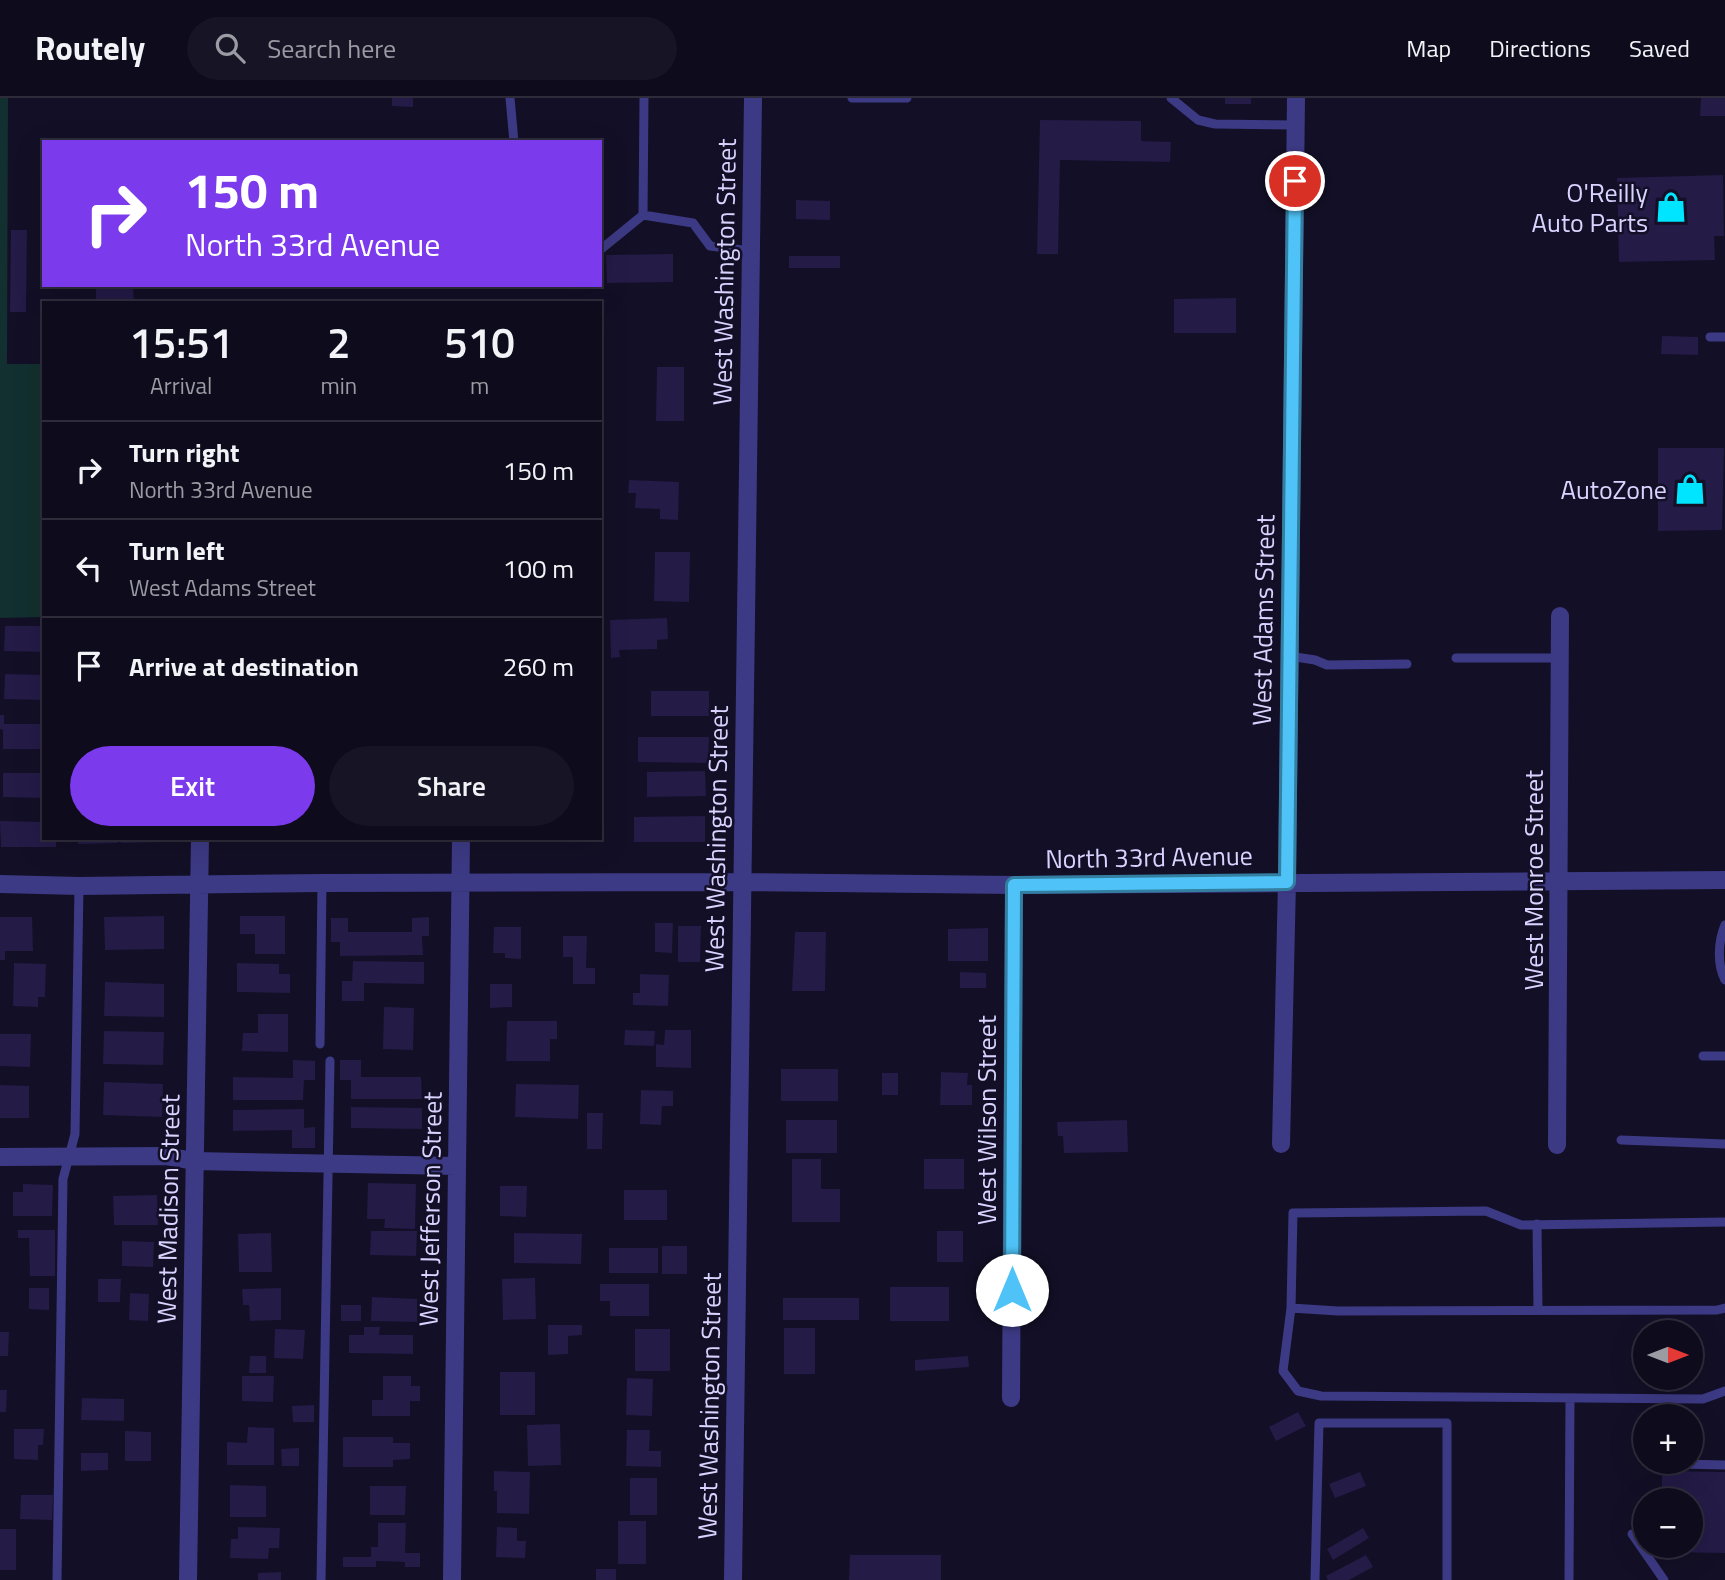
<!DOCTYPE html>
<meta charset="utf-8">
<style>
:root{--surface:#0e0b1c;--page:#171425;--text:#f1f3f6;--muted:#9b9ba3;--line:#2e2b3b;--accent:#7c3aed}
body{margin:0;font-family:"Titillium Web",sans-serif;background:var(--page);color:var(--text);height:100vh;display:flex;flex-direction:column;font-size:26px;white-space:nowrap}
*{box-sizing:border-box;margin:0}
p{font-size:23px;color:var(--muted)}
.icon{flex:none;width:38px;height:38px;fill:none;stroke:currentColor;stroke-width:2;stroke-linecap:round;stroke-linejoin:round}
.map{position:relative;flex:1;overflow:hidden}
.sheet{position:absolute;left:42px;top:203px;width:560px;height:539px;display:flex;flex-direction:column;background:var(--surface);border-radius:0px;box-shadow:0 7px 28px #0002,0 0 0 2px var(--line)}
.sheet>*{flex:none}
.guide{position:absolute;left:42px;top:42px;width:560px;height:147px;border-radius:0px;box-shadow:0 7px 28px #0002,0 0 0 2px var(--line);background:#7c3aed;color:#fff;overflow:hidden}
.needle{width:46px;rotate:90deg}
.fabs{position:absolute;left:1633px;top:1222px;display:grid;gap:14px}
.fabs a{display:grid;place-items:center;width:70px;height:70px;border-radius:50%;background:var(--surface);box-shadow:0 7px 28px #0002,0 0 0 2px var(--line);font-size:35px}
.pin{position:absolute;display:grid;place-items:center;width:60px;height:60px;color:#fff;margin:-30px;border:4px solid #fff;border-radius:50%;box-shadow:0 2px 7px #0007}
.me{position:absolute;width:77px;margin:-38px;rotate:0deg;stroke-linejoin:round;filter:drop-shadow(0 0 5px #0008)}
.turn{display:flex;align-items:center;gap:24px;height:147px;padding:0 28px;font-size:32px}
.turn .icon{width:91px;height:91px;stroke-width:2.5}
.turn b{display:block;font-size:49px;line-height:60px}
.eta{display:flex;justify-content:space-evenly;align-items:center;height:119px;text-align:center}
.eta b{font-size:42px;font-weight:600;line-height:49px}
.primary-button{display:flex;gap:14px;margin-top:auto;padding:14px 28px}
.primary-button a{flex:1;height:80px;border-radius:42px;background:var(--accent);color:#fff;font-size:28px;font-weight:600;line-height:80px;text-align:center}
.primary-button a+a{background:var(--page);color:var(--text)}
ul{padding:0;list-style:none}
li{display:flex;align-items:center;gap:21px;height:98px;padding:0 28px;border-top:2px solid var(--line)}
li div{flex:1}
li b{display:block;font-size:26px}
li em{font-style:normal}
header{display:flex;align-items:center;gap:42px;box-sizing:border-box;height:98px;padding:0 35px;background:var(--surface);border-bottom:2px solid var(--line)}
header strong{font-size:33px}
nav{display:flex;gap:38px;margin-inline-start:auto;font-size:24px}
.search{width:490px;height:63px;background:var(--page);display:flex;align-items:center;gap:18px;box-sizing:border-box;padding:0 24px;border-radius:38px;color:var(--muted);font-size:26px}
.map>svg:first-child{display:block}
.green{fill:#12302f}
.building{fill:#241b47}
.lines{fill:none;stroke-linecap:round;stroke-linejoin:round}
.lane{stroke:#3d3a85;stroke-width:9}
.street{stroke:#3d3a85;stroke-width:18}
.route-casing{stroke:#337fa1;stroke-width:18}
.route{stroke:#4fc3f7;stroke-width:12}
.labels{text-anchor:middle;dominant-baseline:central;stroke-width:5;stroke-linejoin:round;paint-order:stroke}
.poi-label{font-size:26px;fill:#d9d4ff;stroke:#130f26;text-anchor:end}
.street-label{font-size:26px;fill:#d9d4ff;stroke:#130f26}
</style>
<header>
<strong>Routely</strong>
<div class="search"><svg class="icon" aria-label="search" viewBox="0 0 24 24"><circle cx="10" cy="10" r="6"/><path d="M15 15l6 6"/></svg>Search here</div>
<nav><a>Map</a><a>Directions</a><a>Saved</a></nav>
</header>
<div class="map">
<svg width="1725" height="1482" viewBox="0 0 1725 1482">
<rect width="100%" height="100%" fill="#130f26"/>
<path class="green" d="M0,0H8L7,266H44V519L0,520Z"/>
<path class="building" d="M392,0H413V9L392,8Z
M1225,0H1251V6H1225Z
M1701,0H1725V18H1700Z
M1040,22L1141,23V43L1171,44L1170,64L1060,62L1058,156H1037Z
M1723,77L1724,138H1714L1715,162L1619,164L1617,80Z
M796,102L830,103V122L796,121Z
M11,132H27L26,214H10Z
M673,156V184L607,185L606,157Z
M789,158H840V170H789Z
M96,187H133L134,205H96Z
M1236,200V235H1174V201Z
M1662,238L1698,239V257L1661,256Z
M657,269H684V323H656Z
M1658,350H1724L1722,432L1658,433Z
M629,382L679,384L678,422L660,421V411L635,410L636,395H628Z
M655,454H690L689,504L654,503Z
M667,520L668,541L657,542V551L619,552L620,559L611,560L610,522Z
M5,528H44V554L4,553Z
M5,576L44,577V602L4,601Z
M651,593H709V618H651Z
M0,617H4V626H44V651H3V632L0,631Z
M638,639H709L708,665L638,664Z
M705,673L706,698L647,699V674Z
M3,675H44V700L3,699Z
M705,718V744H634V719Z
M0,723L44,724V740H56V749H1Z
M78,740H118V745L78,746Z
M121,740H161V744L121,745Z
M164,818V851L105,852L104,819Z
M240,818H285V856H255V836H240Z
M0,819H32L33,853H5V862H0Z
M429,819V838H422L423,857L340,858V844H331V820H348V834H412V820Z
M655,825H673L672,855L655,854Z
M678,828H701L700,864H678Z
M494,829H521V861L505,860V855H493Z
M988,830V863H948V831Z
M795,834H826L825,893H792Z
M563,838H587L586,870H595V886H573V859H563Z
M353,863L424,864V886L364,885V903H342V883H352Z
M14,865L46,866L45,899H38V909L13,908Z
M237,865L279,866V876H290V895L237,894Z
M960,874L986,875V890H960Z
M640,876L669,877L668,908L633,907V895H640Z
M105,884L164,886V919L104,918Z
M490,886H512V909L490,910Z
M384,909L414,910L413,952L383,951Z
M258,916H288V954L242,953L243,935H258Z
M507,923H557V941H550V963H506Z
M625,932L655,933L654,948L624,947Z
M665,932H691V970L656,969V946L664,947Z
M104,933L164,934L163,967L103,966Z
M0,936H31L30,969L0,968Z
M293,962L315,963V982H304L303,1002H233V979L293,980Z
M340,962H361V979H421L422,1001H351V982H340Z
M781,971H838V1003H781Z
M941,974L968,975L967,987H972V1007H940Z
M882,975H898V997H882Z
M104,984L163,986L162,1019L103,1017Z
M516,986L579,987L578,1021L515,1019Z
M0,987L29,988V1020H0Z
M641,992L673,993V1008H662L661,1027L640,1026Z
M351,1009L422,1010V1031L351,1030Z
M304,1011V1030L315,1029V1050H292V1032L233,1033V1012Z
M587,1015H603L602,1051H587Z
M786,1022H837V1055H786Z
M1127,1022L1128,1054L1064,1055L1063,1038H1058L1057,1024Z
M792,1061H821V1091H840V1124H792Z
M924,1061H964V1091H924Z
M368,1085L416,1086L415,1131L384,1130L385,1121H367Z
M23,1086L53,1087L52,1118H13V1094H23Z
M500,1088H527L526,1119L500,1118Z
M624,1092H667V1122H624Z
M157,1097L158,1127H114L113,1098Z
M18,1132H55V1178H30L29,1140H18Z
M371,1133H417L416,1158L370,1157Z
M937,1133H963V1164H937Z
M271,1135L272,1174H239L238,1136Z
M514,1135L582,1136L581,1166L514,1165Z
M122,1143L154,1144L153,1169L122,1168Z
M662,1148H687V1176H662Z
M609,1150H658V1175H609Z
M535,1180L536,1221L503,1222L502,1181Z
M98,1181H121L120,1204H98Z
M600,1186H649V1218H610V1203H600Z
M890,1189H949V1223H890Z
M29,1190H49V1212L29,1211Z
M281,1190V1222L250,1223L249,1207H243L242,1191Z
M130,1195L149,1196L148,1223L129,1222Z
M372,1199L417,1201V1224L371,1223Z
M783,1200H859V1222H783Z
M341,1207H361V1223H341Z
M548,1227H582V1237L568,1238V1256L548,1257Z
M364,1229H380L379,1237H413V1256L349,1255V1237H364Z
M784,1230H815V1276H784Z
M275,1231L305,1232L303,1261L274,1260Z
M635,1231H670V1273H635Z
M0,1234H9L8,1258H0Z
M250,1258H266V1275H249Z
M968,1258L969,1269L915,1273V1262Z
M500,1274H535V1317H500Z
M242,1278H274L273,1304L242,1303Z
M383,1278H411V1288H420V1303H410V1318H372V1302H383Z
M627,1280L653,1281L652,1318L626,1317Z
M0,1292H7L6,1314H0Z
M82,1300L124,1301V1323L81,1322Z
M314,1307V1324H293L292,1308Z
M1298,1314L1306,1328L1276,1343L1269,1329Z
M560,1326L561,1367L528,1368L527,1327Z
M248,1329L274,1330V1367H227V1344L247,1345Z
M14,1331H44L43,1347H38V1362L14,1361Z
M627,1332H650L649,1353H661V1369L626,1368Z
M125,1333L151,1334V1363H125Z
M343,1339H393V1345H410V1361L393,1362V1369H343Z
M299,1350V1368H282L281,1351Z
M81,1355H108V1372L81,1373Z
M494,1373L530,1374L529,1416L497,1415V1393H494Z
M1662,1373L1725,1374V1455L1661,1454V1447H1690V1402H1662Z
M1360,1374L1366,1388L1335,1400L1329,1386Z
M630,1380H657V1417H630Z
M230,1387L266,1388V1419H230Z
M370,1388H406L405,1417H370Z
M21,1397H53L52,1422L20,1421Z
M618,1423H646V1466H618Z
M378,1425H406L405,1455H420V1469H405V1464L376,1463V1469H343V1459H371V1449H378Z
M238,1429L280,1430L279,1450H269L268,1461L230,1460L231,1441H238Z
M497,1429L517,1430V1443H526L525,1460L496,1459Z
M1363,1430L1369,1440L1333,1462L1327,1451Z
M0,1431H16V1472H0Z
M850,1457H941V1482H849Z
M1366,1457L1373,1469L1349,1482H1328L1326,1478Z
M596,1471H616V1482H596Z
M281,1474V1482H258V1475Z"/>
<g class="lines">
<path class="lane" d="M510,0L514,44
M644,0L643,117L693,125L710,148L751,153
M852,0H907
M1171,0L1198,22L1215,26L1296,27
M600,152L643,117
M1710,239H1725
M1289,558L1315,562L1327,567L1407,566
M1456,560H1560
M1725,827C1718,843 1717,867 1725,882
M320,946L322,785
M1703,958H1725
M1621,1042L1725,1046
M1725,1124L1521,1127L1486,1113L1293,1115L1291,1210L1283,1273L1298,1293L1321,1298L1703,1301L1725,1293
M1537,1126L1538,1212
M1291,1210L1338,1213L1717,1212L1725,1210
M1681,1366L1725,1367
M1632,1436L1664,1482
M57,1482L63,1081L75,1036L79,788
M321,1482L330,963
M1315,1482L1319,1325H1447V1482
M1569,1482L1570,1300"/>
<path class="street" d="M0,786L79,788L322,785L742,784L1014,787L1725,782
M1281,1046L1287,784L1296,0
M1557,1047L1560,518
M0,1059L165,1058L194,1063L457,1068
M1011,1300L1014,787
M188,1482L200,740
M452,1482L461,740
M733,1482L753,0"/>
</g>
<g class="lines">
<defs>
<path id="route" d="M1012,1192L1014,787L1287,784L1295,83"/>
</defs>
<use href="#route" class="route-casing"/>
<use href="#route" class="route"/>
</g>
<defs>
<symbol id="shop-bare" viewBox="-9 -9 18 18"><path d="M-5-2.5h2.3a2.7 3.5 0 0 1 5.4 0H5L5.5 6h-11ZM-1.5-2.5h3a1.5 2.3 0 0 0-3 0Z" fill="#00e5ff" stroke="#130f26" stroke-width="2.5" paint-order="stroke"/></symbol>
</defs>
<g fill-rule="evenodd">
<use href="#shop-bare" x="1649" y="87" width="44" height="44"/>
<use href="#shop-bare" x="1668" y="369" width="44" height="44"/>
</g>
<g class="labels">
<g class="poi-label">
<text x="1648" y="94">O'Reilly<tspan x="1648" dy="30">Auto Parts</tspan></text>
<text x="1667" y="391">AutoZone</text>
</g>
<g class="street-label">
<text transform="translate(724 174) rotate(-89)">West Washington Street</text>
<text transform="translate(1263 522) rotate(-89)">West Adams Street</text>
<text transform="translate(716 741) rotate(-89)">West Washington Street</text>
<text transform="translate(1149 759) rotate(-1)">North 33rd Avenue</text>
<text transform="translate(1533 782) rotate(-90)">West Monroe Street</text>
<text transform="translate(986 1022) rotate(-90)">West Wilson Street</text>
<text transform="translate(168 1111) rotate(-89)">West Madison Street</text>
<text transform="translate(430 1111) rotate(-89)">West Jefferson Street</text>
<text transform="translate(709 1308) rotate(-89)">West Washington Street</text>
</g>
</g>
</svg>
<div class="fabs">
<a><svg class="needle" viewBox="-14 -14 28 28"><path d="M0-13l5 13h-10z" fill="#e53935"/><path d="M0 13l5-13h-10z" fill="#9b9ba3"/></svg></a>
<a>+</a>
<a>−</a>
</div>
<div class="pin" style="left:1295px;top:83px;background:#d93025"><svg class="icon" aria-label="arrive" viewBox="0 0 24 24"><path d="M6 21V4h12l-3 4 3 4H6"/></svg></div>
<svg class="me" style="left:1012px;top:1192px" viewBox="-20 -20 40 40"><circle r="19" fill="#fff"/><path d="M0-13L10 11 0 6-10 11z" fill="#4fc3f7"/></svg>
<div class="guide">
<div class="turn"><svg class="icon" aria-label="right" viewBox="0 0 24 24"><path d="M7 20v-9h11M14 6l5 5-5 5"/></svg><div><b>150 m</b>North 33rd Avenue</div></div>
</div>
<section class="sheet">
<div class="eta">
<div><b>15:51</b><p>Arrival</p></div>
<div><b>2</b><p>min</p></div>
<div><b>510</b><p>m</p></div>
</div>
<ul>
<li><svg class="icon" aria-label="right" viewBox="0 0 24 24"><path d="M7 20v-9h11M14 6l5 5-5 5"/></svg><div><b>Turn right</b><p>North 33rd Avenue</p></div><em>150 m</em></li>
<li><svg class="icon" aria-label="left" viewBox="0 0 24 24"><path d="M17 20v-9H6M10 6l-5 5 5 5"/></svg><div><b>Turn left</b><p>West Adams Street</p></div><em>100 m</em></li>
<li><svg class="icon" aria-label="arrive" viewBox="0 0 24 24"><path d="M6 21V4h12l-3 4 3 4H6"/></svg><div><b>Arrive at destination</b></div><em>260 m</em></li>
</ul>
<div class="primary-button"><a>Exit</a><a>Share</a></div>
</section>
</div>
